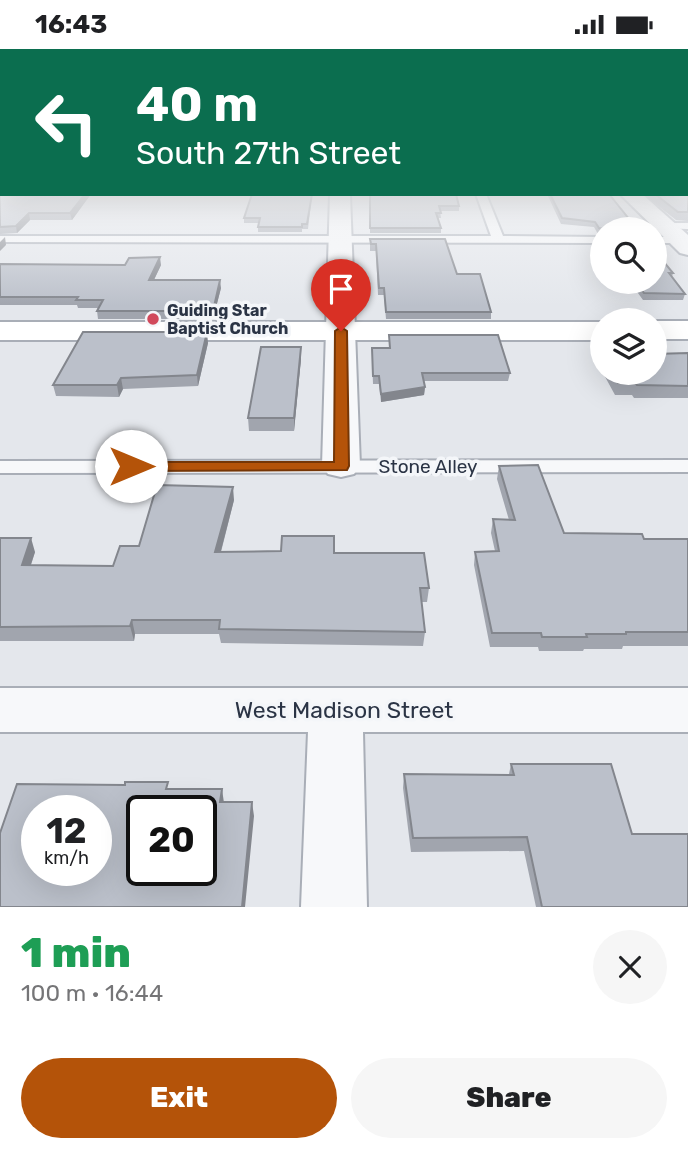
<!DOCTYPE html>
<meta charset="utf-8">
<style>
:root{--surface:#fff;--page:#f6f6f6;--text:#202124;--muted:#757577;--accent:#b45309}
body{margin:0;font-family:Rubik,sans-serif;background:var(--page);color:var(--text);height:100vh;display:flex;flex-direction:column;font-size:26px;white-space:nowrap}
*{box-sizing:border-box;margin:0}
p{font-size:23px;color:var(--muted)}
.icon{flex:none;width:38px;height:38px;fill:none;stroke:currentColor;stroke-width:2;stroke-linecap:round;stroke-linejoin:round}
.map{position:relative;height:858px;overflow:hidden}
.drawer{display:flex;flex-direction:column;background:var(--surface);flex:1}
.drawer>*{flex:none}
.top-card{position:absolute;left:0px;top:0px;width:690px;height:147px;box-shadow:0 7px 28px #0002;background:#0b6e4f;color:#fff;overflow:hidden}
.tools{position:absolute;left:590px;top:168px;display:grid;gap:14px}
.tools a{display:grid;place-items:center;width:77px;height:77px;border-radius:50%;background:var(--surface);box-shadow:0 7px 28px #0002;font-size:35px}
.speed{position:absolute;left:21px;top:746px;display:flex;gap:14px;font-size:35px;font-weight:700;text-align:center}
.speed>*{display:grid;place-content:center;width:91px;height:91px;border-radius:50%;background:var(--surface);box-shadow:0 7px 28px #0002;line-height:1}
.speed small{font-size:18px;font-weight:400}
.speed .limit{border:4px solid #111;border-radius:10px;background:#fff;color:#111}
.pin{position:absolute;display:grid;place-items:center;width:60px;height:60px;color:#fff;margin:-72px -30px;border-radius:50% 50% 50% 0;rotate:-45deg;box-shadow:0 0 7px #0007}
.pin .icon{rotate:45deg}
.me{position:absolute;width:77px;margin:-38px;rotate:90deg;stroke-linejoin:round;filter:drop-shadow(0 0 5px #0008)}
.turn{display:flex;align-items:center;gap:24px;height:147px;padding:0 21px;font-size:32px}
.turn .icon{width:91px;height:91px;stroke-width:2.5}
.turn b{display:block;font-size:49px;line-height:60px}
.round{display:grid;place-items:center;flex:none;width:74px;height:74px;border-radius:37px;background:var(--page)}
.overview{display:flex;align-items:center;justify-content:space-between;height:119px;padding:0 21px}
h1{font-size:42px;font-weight:800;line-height:52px;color:#1e9e55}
.action{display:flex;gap:14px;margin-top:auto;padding:14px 21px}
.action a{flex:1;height:80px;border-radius:42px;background:var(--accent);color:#fff;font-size:28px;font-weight:800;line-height:80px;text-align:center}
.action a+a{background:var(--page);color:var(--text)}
.status{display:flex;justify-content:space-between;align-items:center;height:49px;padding:0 35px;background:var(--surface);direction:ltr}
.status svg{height:19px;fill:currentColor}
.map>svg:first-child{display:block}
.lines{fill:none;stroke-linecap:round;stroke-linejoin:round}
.service-casing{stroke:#a9aeb7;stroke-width:4}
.minor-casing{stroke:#a9aeb7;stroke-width:4}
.tertiary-casing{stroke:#a9aeb7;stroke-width:4}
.secondary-casing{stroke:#a9aeb7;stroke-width:4}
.service{fill:#f7f8fa;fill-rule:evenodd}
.minor{fill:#f7f8fa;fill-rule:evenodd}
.tertiary{fill:#f7f8fa;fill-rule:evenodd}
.secondary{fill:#fff;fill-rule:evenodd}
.wall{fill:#a1a5ae}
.shaded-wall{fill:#83868d}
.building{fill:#bbc0ca;stroke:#83868d;stroke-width:2;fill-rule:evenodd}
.route{fill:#b45309;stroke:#753606;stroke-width:2}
.poi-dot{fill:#d1495b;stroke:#f4f6f9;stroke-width:2.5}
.labels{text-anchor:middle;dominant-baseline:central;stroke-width:7;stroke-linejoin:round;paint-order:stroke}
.far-poi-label{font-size:16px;font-weight:bold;fill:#2b3445;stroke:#f4f6f9;text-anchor:start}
.street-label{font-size:19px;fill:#2b3445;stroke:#f4f6f9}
.near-street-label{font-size:23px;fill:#2b3445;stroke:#f4f6f9}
</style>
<div class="status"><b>16:43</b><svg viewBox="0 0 49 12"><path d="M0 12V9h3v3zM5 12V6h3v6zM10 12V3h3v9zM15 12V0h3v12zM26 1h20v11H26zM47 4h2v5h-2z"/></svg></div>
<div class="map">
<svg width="688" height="858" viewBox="0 0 688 858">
<rect width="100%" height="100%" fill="#e4e7ec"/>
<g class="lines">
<defs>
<path id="service" d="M476,145H486L503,187L602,188V194L0,193V187H491Z
M664,174H688V180L660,179V175Z
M654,188H680L686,191L680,194H654Z
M688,411V423L0,424V412Z"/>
<path id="minor" d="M330,145H350L360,417L354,425L341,428L328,425L322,417Z
M0,639H688V683H363L367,858H301L308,683H0Z"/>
<path id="tertiary" d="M620,145H642L688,186V206L680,204Z"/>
<path id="secondary" d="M654,272H688V290H654Z
M0,273H602V291H0Z"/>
</defs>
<use href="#service" class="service-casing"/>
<use href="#minor" class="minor-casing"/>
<use href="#tertiary" class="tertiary-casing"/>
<use href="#secondary" class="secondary-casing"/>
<use href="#service" class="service"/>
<use href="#minor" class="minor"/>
<use href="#tertiary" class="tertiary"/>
<use href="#secondary" class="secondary"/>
</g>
<path class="wall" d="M0,137L2,145H91L72,171H30L17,184L0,185Z
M688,137V172L676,171L643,145H688Z
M312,145L308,180H302V183H258V174H244V169Z
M370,145L459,157V162H440L441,169H438L441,179V184H370Z
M547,145H609L602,180V186L598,185L594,178L561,175Z
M370,190L457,225L491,263V270H386L384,246H378L376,202H370Z
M654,201L673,224L672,228L685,245L683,251H643L630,233H654Z
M0,215L161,216L154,231L221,239L213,270H98L97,262L98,259H78L77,256H0Z
M389,286L510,324L508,332H424L425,338L424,346L381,353L379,335H373L372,306L389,299Z
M208,294L198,337L123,340L119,348L56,347L53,336Z
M301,298V310L294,382H249L248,369Z
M688,304V349H634L632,346H615L603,324H654Z
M499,417L564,484L644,490H688V597H623L622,600H584L583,602H539L538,598H490L474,516L475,503L495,502L491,484L493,470L509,471L497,430Z
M234,451L221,503L334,504L429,539L427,553H421L425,583L423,597L221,594L219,585H135L134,592H0V489L35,503L31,516L113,517L139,497Z
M511,715L632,785L688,858H536L524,802L411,803L403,739L404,725H509Z"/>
<path class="shaded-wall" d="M85,145H91L72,171L70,164Z
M29,164L30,171L17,184L16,177Z
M5,188L6,196L0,202V193Z
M160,208L161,216L150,239L149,231Z
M220,231L221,239L213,270V262Z
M207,283L208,294L198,337L197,326Z
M301,298V310L294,382V369Z
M121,329L123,340L119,348L117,336Z
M425,338L424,346L381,353V345Z
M233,438L234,451L217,517L215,503Z
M31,489L35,503L26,530L22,516Z
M132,571L135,585L134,592L130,577Z
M222,740L224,754L220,753Z
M252,753L254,767L245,858H242Z"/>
<path class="building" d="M0,137H2V145H85L70,164H29L16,177L0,178Z
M688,137V163H678L655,145H688Z
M252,145H312L307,175H302V178H258L260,169H244Z
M370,145H456L459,157H439L441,164H436L441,179H370Z
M550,145H609L637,180H605L599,179L595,173L562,169Z
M370,190H445L457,225H480L491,263H386L384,239H379L376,195H371Z
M654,201L673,224H669L685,245L644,244L636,233H654Z
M160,208L149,231H220L213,262H97L103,251H76L78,248H0V215L125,216L129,209Z
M83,283H207L197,326L121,329L117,336H53Z
M389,286H498L510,324H422L425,338L381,345L379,327H373L372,299H390Z
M261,298H301L294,369H248Z
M688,304V337L637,336L635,334H618L612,324H654V305Z
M538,416L564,484L642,485L644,490H688V583H626V585H586L587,588H542L541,584H492L475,503L499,502L493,470L515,471L499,417Z
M157,436L233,438L215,503L281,502L282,487H334V504H424L429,539H420L425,583L219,580L220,571H132L130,577L0,578V489H31L22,516L113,517L120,497H139Z
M511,715H611L632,785H688V858H542L527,788L413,789L404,725L514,726Z
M125,733H168L166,740H222L220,753H252L242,858H0V784L17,735L125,736ZM37,761H96V821H37ZM142,761H201V821H142Z"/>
<linearGradient id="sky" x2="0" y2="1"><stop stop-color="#8bb4dd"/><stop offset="0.53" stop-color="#f3f4f6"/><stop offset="1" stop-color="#f3f4f6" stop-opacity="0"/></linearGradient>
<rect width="688" height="257" fill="url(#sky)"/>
<path class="route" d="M341,278L347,282L349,417L347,421L131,422L123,417L131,413H334L335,282Z"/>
<circle class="poi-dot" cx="153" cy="270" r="7"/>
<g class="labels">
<g class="far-poi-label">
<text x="167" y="261">Guiding Star<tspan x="167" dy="18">Baptist Church</tspan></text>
</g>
<g class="street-label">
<text x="428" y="417">Stone Alley</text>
</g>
<g class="near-street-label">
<text x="344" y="661">West Madison Street</text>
</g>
</g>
</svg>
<div class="tools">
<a><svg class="icon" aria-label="search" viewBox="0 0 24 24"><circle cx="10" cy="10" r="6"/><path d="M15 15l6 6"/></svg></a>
<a><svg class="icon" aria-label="layers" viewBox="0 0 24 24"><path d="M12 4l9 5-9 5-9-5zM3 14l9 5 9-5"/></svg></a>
</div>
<div class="speed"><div>12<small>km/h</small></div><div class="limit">20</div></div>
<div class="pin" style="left:341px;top:282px;background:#d93025"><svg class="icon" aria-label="arrive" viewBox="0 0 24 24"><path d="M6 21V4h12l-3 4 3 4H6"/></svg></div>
<svg class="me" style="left:131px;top:417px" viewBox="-20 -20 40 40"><circle r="19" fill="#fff"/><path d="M0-13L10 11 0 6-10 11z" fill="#b45309"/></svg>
<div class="top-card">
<div class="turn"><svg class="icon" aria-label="left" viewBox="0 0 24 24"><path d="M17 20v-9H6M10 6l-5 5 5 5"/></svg><div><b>40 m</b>South 27th Street</div></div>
</div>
</div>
<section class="drawer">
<div class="overview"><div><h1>1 min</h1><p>100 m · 16:44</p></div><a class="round"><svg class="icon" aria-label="close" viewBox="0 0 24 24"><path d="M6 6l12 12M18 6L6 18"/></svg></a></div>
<div class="action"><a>Exit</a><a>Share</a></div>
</section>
